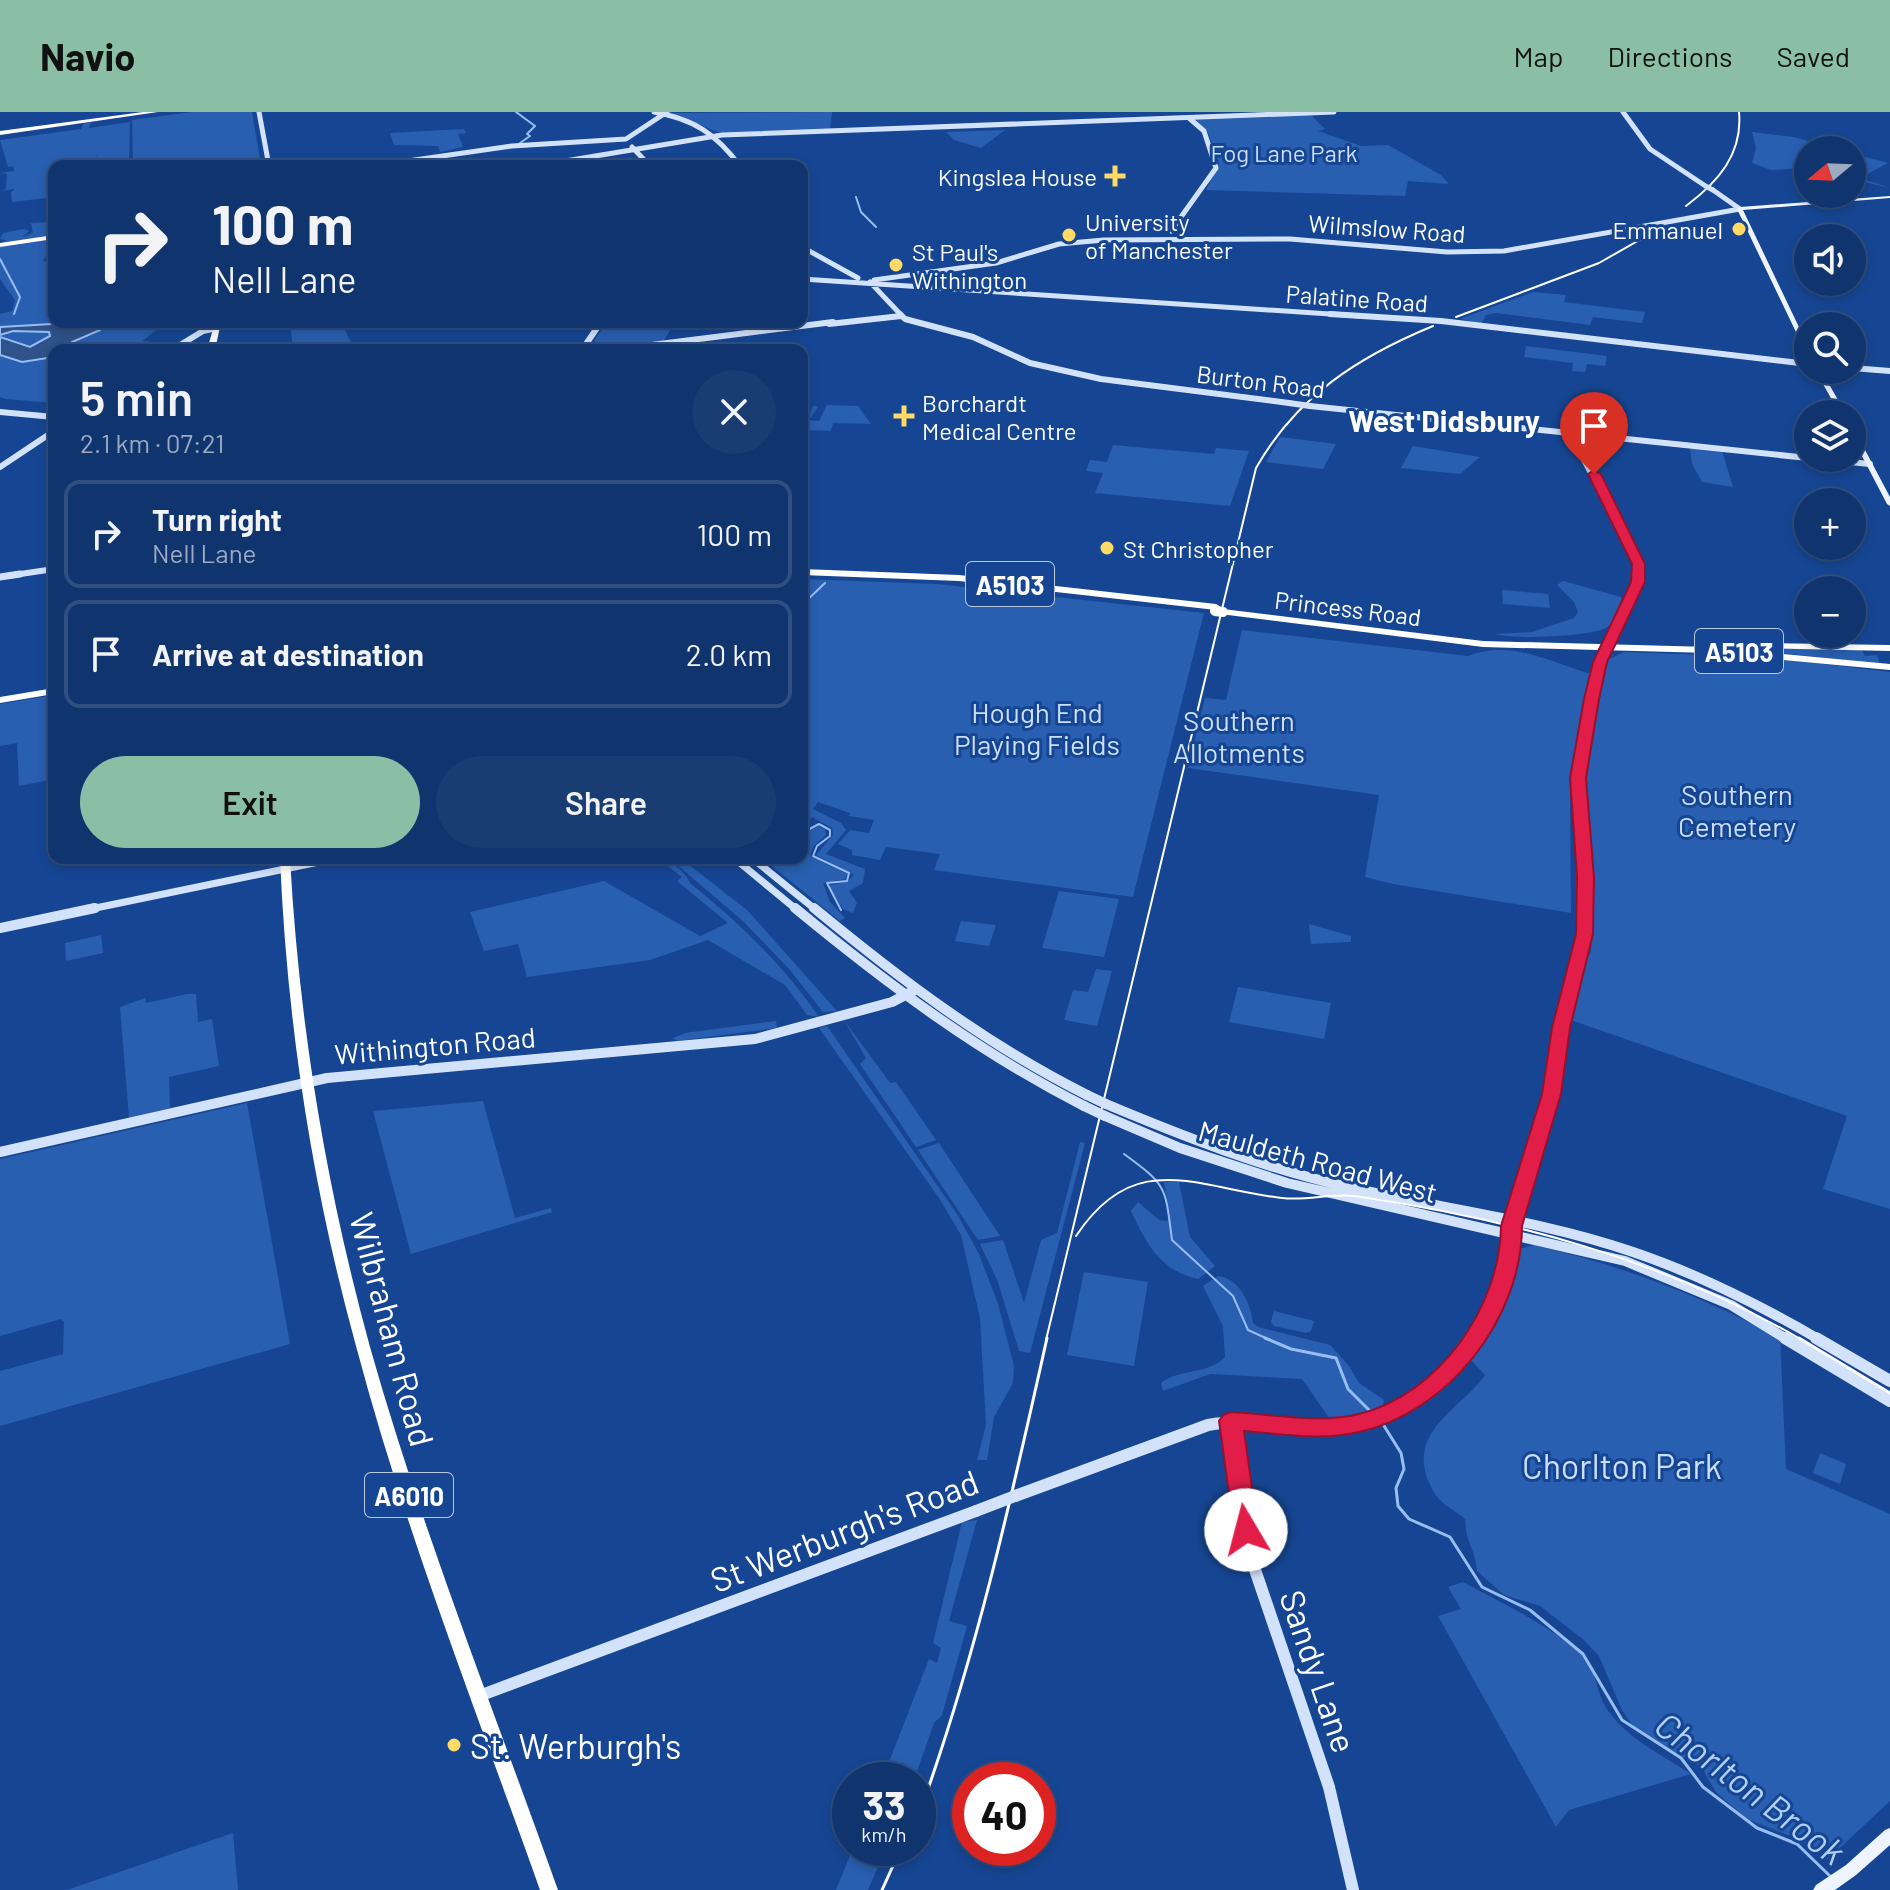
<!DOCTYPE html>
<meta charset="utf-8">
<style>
:root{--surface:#10346e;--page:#193c73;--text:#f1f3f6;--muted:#9caac2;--line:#304f81;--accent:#8abfa5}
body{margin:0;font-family:Barlow,sans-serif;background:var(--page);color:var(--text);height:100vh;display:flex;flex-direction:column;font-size:30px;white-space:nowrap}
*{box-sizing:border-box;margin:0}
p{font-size:26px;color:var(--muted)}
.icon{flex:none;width:44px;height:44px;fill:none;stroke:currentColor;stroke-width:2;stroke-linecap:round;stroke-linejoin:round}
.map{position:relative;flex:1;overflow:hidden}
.details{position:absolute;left:48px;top:232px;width:760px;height:520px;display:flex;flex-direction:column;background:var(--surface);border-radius:16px;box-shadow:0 4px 12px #0003,0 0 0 2px var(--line)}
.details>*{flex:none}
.hud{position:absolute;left:48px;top:48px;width:760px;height:168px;border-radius:16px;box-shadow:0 4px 12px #0003,0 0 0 2px var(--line);background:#10346e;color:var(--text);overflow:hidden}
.needle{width:52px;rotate:251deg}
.fabs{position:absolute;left:1794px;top:24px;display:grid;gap:16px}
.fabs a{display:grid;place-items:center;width:72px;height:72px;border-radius:50%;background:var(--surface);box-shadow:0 4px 12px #0003,0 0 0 2px var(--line);font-size:40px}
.speed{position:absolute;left:832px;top:1650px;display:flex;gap:16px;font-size:40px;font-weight:700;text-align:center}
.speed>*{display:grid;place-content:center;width:104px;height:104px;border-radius:50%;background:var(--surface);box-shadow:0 4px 12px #0003,0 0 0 2px var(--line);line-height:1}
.speed small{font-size:20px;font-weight:400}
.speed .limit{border:12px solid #d22;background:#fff;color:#111}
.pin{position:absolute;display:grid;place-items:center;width:68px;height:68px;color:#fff;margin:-82px -34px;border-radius:50% 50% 50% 0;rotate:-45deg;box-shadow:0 0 8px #0007}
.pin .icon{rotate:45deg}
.me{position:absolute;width:88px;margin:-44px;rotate:352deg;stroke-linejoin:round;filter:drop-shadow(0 0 6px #0008)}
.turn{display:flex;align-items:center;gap:28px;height:168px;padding:0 32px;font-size:36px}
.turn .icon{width:104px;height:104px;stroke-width:2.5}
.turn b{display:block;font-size:56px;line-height:68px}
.round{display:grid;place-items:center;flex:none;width:84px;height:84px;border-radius:42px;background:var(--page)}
.summary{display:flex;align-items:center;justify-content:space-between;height:136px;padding:0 32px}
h1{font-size:48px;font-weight:600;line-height:60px}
.primary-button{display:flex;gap:16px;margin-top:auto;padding:16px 32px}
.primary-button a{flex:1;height:92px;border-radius:48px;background:var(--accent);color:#111;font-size:32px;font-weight:600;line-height:92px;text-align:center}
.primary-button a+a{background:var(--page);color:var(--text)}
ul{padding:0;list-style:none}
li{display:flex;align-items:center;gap:24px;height:108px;margin:0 16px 12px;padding:0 16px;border:4px solid var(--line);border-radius:16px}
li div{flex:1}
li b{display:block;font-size:30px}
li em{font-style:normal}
header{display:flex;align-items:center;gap:48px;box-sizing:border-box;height:112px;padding:0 40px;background:var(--accent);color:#111}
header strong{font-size:38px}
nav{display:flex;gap:44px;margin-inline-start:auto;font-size:28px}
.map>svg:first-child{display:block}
.green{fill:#285fb1}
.water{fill:#2f528a;stroke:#97bdf3;stroke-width:2}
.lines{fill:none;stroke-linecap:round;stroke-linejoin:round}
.stream-far1{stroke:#97bdf3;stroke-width:2}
.stream{stroke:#97bdf3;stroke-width:3}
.secondary-far4{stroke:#d3e2fb;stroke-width:5}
.secondary-far3{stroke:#d3e2fb;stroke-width:6}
.secondary-far2{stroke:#d3e2fb;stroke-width:7}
.secondary-far1{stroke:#d3e2fb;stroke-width:10}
.secondary{stroke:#d3e2fb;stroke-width:12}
.primary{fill:#eef4ff;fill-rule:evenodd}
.highway{fill:#fff;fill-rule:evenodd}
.tram-far1{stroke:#fff;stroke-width:2}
.tram{stroke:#fff;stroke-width:3}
.secondary-bridge-far3{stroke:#d3e2fb;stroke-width:5}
.secondary-bridge-far2{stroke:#d3e2fb;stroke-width:6}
.secondary-bridge-far1{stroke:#d3e2fb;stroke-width:10}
.secondary-bridge{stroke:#d3e2fb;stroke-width:12}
.highway-bridge{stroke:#fff;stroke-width:10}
.route{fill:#e11d48;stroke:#92132f;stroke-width:2}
.poi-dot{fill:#ffda64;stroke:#164693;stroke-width:3}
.labels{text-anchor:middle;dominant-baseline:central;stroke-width:6;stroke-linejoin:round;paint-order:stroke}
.far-park-label{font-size:24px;fill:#cbdffc;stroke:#164693}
.far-poi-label{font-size:24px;fill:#fff;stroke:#164693;text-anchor:start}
.far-street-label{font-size:24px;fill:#fff;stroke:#164693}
.shield{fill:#164693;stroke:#b9c8df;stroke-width:2}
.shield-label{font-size:26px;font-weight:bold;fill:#fff}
.park-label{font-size:28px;fill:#cbdffc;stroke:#164693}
.street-label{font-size:28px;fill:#fff;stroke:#164693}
.far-district-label{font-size:30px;font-weight:bold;fill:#fff;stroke:#164693}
.near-street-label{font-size:34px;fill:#fff;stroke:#164693}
.near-park-label{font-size:34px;fill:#cbdffc;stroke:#164693}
.near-poi-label{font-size:34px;fill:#fff;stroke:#164693;text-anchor:start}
.near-water-label{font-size:36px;font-style:italic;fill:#b1cef8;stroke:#164693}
</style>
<header>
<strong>Navio</strong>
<nav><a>Map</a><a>Directions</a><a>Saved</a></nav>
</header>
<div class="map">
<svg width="1890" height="1778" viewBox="0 0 1890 1778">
<rect width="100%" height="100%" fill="#164693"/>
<path class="green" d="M192,0H252L260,47L222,54H133L132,8Z
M832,0L830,18L730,22C709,21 691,5 670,1Z
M1310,2L1325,17L1318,19L1361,34L1388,33L1441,63L1449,72L1408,69L1405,84L1206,78L1219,51L1207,18L1193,7Z
M91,10L89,16L130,10L129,53L117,54L129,51L126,49L102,54L96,42L100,54L95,50L89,54H54V62L48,63L54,85L12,90L11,80L15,77L0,79L6,77L7,62L0,61L14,59L13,54L8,55L0,28L81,17L84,11Z
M464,17L466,21L458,22L463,35L440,40L438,34L394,33L390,21Z
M1005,18L981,36L954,28L946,20Z
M1752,20L1793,25L1842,38H1808V56L1771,58L1752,51L1756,36Z
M1852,41L1888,51L1860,66L1890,76L1852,67Z
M54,102V124L0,131L7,128L0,127L3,121L24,117L29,119L22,125L33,121L31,111L48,110L47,103Z
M54,127V133L43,149L54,150V210H167L142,229L162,231L135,238H54V291L6,287L0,285V202L12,199L15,188L0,167V135Z
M1533,180L1566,183L1564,190L1645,200L1642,211L1593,205L1590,213L1496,201L1486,203L1481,212L1460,207Z
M290,210H342L354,238L346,235L293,238Z
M607,210H675L663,230L588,238Z
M1526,234L1607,244L1605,254L1587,252L1585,260L1572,259L1573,251L1524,245Z
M827,293L858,294L871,312L833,311L831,319L804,318L813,294L818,295L809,308L819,309Z
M1280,325L1336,332L1323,357L1266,350Z
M1113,333L1214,342L1216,336L1249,339L1230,394L1095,381L1103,361L1086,359L1090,348L1107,350Z
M1413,334L1480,345L1460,362L1401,356Z
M1690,335L1722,339L1733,375L1702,370L1692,352Z
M802,467L936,472L1204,501L1133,785L934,758L940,742L886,735L880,748L852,743V738L838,732L850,718L869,721L874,708L849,704L850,701L818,690L813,697L841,711L846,718L826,742L865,757L863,771L849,779L857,791L853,801L843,797L829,776L831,773L847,770L854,763L816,743L833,723L832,716L812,705L802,719Z
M1563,469L1621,485L1623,492C1618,500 1613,513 1604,517C1585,524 1515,528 1496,522L1532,520L1574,506L1578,500L1574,490L1557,473Z
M1502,478L1548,482L1550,496L1503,492Z
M1242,518L1468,544C1510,527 1550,550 1591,562L1570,677L1571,801L1393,772L1365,765L1379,683L1188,656L1205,586L1226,588Z
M1738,536H1847L1862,538L1865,544L1877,543L1880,552Z
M1624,540L1766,545L1890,560V1097L1823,1077L1847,1004L1565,906L1576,867L1591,840L1593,778L1590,776L1583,668L1607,548Z
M54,583V667L19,674L17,631L0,634V592Z
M819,714L825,717L826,723L813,735L810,744L847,762L845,767L823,771L830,790L845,806L840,809L762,746H802V722Z
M657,746C670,746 686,761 691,772C741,812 783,853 819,905L807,903L785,873L708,828L650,848L527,865L518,832L484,839L470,800L604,769L700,824L728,811L677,769L682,765Z
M669,746H680L747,798L837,899L823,900L790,858L743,809Z
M1059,779L1119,787L1104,845L1042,836Z
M961,809L996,813L989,834L955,829Z
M1309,812L1351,824V830L1311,832Z
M101,823L103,841L66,849L65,831Z
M1096,857L1112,859L1097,914L1064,908L1073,878L1088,880Z
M1238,875L1331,891L1324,927L1229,910Z
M187,882H196L198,910L212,907L219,954L169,965L170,996L129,1006L120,895L145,886L146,891Z
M844,908L890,971L896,970L936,1028L916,1035L860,952L866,946Z
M776,909L777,916L677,929L673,926L685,921Z
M827,914L957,1102L979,1142L998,1192L1014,1254L1013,1271L994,1305L987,1348H977L986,1313L980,1206L961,1123L939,1086L819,916Z
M483,989L515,1106L551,1096L552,1100L411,1142L373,999Z
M247,991L290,1232L0,1314V1259L63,1242L64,1210L61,1207L0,1224V1047Z
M1080,1030L1085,1031L1030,1241L1019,1239L998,1170L980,1132L1003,1128L1024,1191L1041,1128L1057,1121Z
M939,1031L1000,1124L978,1128L918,1038Z
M1164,1070H1179L1190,1125L1215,1154L1198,1167C1159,1158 1147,1132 1131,1099L1138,1090L1159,1108L1167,1109L1170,1105Z
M1534,1133C1621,1153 1701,1184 1780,1226L1786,1357L1890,1402V1689L1827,1748L1798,1727L1747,1707L1716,1680L1701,1655L1637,1620L1622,1598L1599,1544L1584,1528L1540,1494L1504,1483L1477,1459C1475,1436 1466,1432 1465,1407C1457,1400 1447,1395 1440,1388C1434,1382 1430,1373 1427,1366C1410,1317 1463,1295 1485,1263L1471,1248C1499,1217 1510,1177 1519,1137Z
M1084,1160L1148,1170L1134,1254L1067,1243Z
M1218,1164C1239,1166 1251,1192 1253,1211L1258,1215L1330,1233L1349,1254L1359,1271L1384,1288L1382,1295L1354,1305L1330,1307L1302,1267L1210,1262L1163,1279L1161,1271C1180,1256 1208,1263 1225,1245L1223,1214L1203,1174Z
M1274,1199L1314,1209L1311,1219L1306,1221L1274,1214L1271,1210Z
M1820,1341L1846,1352L1840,1372L1813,1361Z
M977,1408L949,1509L967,1514L942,1603L934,1611L914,1668H882L929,1547L937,1551L941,1536L933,1531L962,1410Z
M1463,1470C1503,1492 1550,1513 1583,1544C1596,1557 1596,1578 1605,1594C1624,1625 1662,1643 1691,1662L1569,1698L1556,1715L1438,1504L1461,1497L1448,1475Z
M233,1721L238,1778H67Z
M853,1736H886L868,1778H836Z"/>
<path class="water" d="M86,210L100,213V218L72,230L66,238H54V245L22,250L0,243V225L30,235L50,224L49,220L13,219L0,223V215Z"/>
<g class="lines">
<path class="stream-far1" d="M516,0L535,14L527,22L530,24L520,31
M465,53L467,50
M856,85L861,100L876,115
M0,147L20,185L14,202
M802,493L825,471
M802,721L819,712L830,718V724L817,734L813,744L849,761L847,769L827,771L841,798
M1124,1042C1168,1074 1165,1075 1172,1128L1233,1184L1248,1218L1270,1228"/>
<path class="stream" d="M1265,1226L1291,1237L1336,1246L1348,1277L1373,1302
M1381,1309L1401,1341L1404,1357L1396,1376L1398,1394L1409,1407L1450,1425L1482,1475L1530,1498L1583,1542L1622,1608L1681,1646L1703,1675L1757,1716L1797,1732L1831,1765"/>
<path class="secondary-far4" d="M259,0L269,54
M654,0C694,7 716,22 740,54
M1623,0L1650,37L1707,75
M632,35L650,54
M373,54L512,34L626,27L667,0
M535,54L722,23L1334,0
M1713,78L1740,97
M1171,119L1216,56L1204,19L1189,6
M802,135L858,166
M802,167L1360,204
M874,168L996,151L1059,132L1104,128L1290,127L1447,140L1504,139L1740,97
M870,170L902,204"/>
<path class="secondary-far3" d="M900,202L905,207L973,225L1030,251L1101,267L1289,291
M1330,202L1441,209L1808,252
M829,212L901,204
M172,238L203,219L217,216
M582,238L601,210
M612,238L833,210
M1852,256L1890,259
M1310,294L1808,346
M0,300L54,305
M1570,321L1639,452L1638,464
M1809,346L1870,352
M0,355L54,319
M7,464L54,457"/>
<path class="secondary-far2" d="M0,465L20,462
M734,746L797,798
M752,746L816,798
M86,798L338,746
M1584,798L1578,666L1600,550L1638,470V462"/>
<path class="secondary-far1" d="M795,796C886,871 978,940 1084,994
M814,796C900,867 987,933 1087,983
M0,816L95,796
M1106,992C1185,1025 1264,1056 1348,1075C1442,1097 1540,1108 1633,1140C1698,1162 1760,1193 1820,1228
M1105,1004L1180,1036L1287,1071L1625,1149L1731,1193L1788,1228
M0,1040L327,966L755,927L892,890L915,878
M1473,1228L1493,1192L1510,1139L1511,1114L1551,982L1561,916L1584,822V796"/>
<path class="secondary" d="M1785,1226L1890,1289
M1816,1226L1890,1269
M1231,1309L1249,1440L1329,1675L1353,1778
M1015,1384L1208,1313C1252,1305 1295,1318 1338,1315C1388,1311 1450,1269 1474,1226
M479,1584L976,1399"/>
<path class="primary" d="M1890,84V86L1743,98L1808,234V242L1806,241L1737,97L1740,95Z
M1815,258H1821L1846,302H1840Z
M1852,317L1855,319L1890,385V394L1887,392L1852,325Z
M1890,1716V1733L1856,1763L1835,1778H1813L1816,1773L1846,1753L1885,1718Z"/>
<path class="highway" d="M143,0H158L0,23V19Z
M54,123V127L0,135V131Z
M215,210H221L215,238H207Z
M802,457L959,463L1216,492L1221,495L1216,498L959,469L802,463Z
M1223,497L1483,529L1710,535L1890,552V558L1710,541L1483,535L1220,502L1218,500Z
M1765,531L1890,533V539L1762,536V532Z
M54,576V582L0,591V585Z
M280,746H290C299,912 326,1075 370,1235C422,1419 494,1598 558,1778H540C476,1598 405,1419 356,1234C312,1074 287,912 280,746Z"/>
<path class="tram-far1" d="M1686,94C1718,70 1743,42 1739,0
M1456,205L1599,151L1664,114
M1076,1124C1135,1035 1196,1076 1282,1086C1307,1089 1331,1081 1355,1084C1511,1107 1665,1148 1802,1228
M1046,1228L1256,356C1297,284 1358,245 1433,214"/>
<path class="tram" d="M1799,1226L1890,1281
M918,1705C975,1549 1011,1388 1047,1226
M882,1778L901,1736"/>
<path class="secondary-bridge-far3" d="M1707,75L1713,78"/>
<path class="secondary-bridge-far2" d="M1289,291L1310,294"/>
<path class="secondary-bridge-far1" d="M1087,983L1106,992
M1084,994L1105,1004"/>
<path class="secondary-bridge" d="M976,1399L1015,1384"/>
<path class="highway-bridge" d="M1215,499L1223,500"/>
</g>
<path class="route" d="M1594,358L1601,362L1645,452V470L1607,550L1599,587L1586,666L1594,765L1593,822L1570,916L1561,982L1522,1114C1522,1206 1449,1300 1359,1320C1322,1329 1282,1322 1244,1319L1258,1418L1255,1425L1246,1428L1237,1425L1234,1418L1219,1309L1223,1303L1231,1300C1272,1302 1318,1312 1359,1302C1439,1282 1500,1195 1501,1114L1542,982L1552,916L1576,822L1577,765L1570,666L1584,587L1593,550L1631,470L1632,452L1588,362Z"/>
<g class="poi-dot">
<path d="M1111 52h8v8h8v8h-8v8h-8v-8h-8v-8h8z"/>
<circle cx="1739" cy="117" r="8"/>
<circle cx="1069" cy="123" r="8"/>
<circle cx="896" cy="153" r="8"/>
<path d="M900 292h8v8h8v8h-8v8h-8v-8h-8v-8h8z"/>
<circle cx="1107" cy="436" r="8"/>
<circle cx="454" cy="1633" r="8"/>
</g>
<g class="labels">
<g class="far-park-label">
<text x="1284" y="40">Fog Lane Park</text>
</g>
<g class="far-poi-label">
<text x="1097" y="64" text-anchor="end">Kingslea House</text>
<text x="1085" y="109">University<tspan x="1085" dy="28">of Manchester</tspan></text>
<text x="1723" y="117" text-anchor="end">Emmanuel</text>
<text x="912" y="139">St Paul's<tspan x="912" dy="28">Withington</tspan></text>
<text x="922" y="290">Borchardt<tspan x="922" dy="28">Medical Centre</tspan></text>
<text x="1123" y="436">St Christopher</text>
</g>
<g class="far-street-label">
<text transform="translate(1387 116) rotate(4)">Wilmslow Road</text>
<text transform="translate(1357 186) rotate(4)">Palatine Road</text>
<text transform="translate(1261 269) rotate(7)">Burton Road</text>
<text transform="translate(1348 496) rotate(7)">Princess Road</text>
</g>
<g class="shield">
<rect x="966" y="450" width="88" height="44" rx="6"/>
<rect x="1695" y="517" width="88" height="44" rx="6"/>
<rect x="365" y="1361" width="88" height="44" rx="6"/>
</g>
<g class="shield-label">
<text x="1010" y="472">A5103</text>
<text x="1739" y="539">A5103</text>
<text x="409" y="1383">A6010</text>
</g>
<g class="park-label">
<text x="1037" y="600">Hough End<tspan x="1037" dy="32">Playing Fields</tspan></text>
<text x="1239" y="608">Southern<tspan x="1239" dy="32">Allotments</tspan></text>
<text x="1737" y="682">Southern<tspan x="1737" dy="32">Cemetery</tspan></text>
</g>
<g class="street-label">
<text transform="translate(435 933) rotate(-5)">Withington Road</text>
<text transform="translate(1318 1049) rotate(15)">Mauldeth Road West</text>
</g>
<g class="far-district-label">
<text x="1444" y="308">West Didsbury</text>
</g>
<g class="near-street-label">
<text transform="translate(393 1217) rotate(75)">Wilbraham Road</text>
<text transform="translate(844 1418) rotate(-21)">St Werburgh's Road</text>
<text transform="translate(1319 1559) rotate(71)">Sandy Lane</text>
</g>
<g class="near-park-label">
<text x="1622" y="1353">Chorlton Park</text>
</g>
<g class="near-poi-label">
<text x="470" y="1633">St. Werburgh's</text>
</g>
<g class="near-water-label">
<text transform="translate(1751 1675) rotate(37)">Chorlton Brook</text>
</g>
</g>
</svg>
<div class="fabs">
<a><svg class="needle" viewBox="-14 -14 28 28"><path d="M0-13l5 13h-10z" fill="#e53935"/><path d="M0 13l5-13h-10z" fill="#9caac2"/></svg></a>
<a><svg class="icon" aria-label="sound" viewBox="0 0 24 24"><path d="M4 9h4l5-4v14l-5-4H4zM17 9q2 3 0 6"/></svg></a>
<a><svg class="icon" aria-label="search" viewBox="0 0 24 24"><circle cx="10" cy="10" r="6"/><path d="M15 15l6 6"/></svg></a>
<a><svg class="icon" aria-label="layers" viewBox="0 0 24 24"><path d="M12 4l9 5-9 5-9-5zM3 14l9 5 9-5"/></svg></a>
<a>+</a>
<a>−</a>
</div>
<div class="speed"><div>33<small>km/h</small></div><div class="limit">40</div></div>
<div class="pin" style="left:1594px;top:362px;background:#d93025"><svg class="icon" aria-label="arrive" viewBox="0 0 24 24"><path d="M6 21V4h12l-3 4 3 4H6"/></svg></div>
<svg class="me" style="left:1246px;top:1418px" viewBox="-20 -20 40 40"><circle r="19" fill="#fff"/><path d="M0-13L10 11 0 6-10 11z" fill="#e11d48"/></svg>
<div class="hud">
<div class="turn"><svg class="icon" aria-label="right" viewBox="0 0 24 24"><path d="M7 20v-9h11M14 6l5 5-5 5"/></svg><div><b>100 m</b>Nell Lane</div></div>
</div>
<section class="details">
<div class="summary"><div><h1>5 min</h1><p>2.1 km · 07:21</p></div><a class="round"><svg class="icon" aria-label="close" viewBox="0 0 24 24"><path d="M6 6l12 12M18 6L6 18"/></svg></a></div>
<ul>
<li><svg class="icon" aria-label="right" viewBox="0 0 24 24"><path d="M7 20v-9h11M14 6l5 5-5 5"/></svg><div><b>Turn right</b><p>Nell Lane</p></div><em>100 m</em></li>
<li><svg class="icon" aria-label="arrive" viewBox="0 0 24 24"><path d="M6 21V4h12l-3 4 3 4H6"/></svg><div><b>Arrive at destination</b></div><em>2.0 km</em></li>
</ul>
<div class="primary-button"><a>Exit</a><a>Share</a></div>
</section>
</div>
